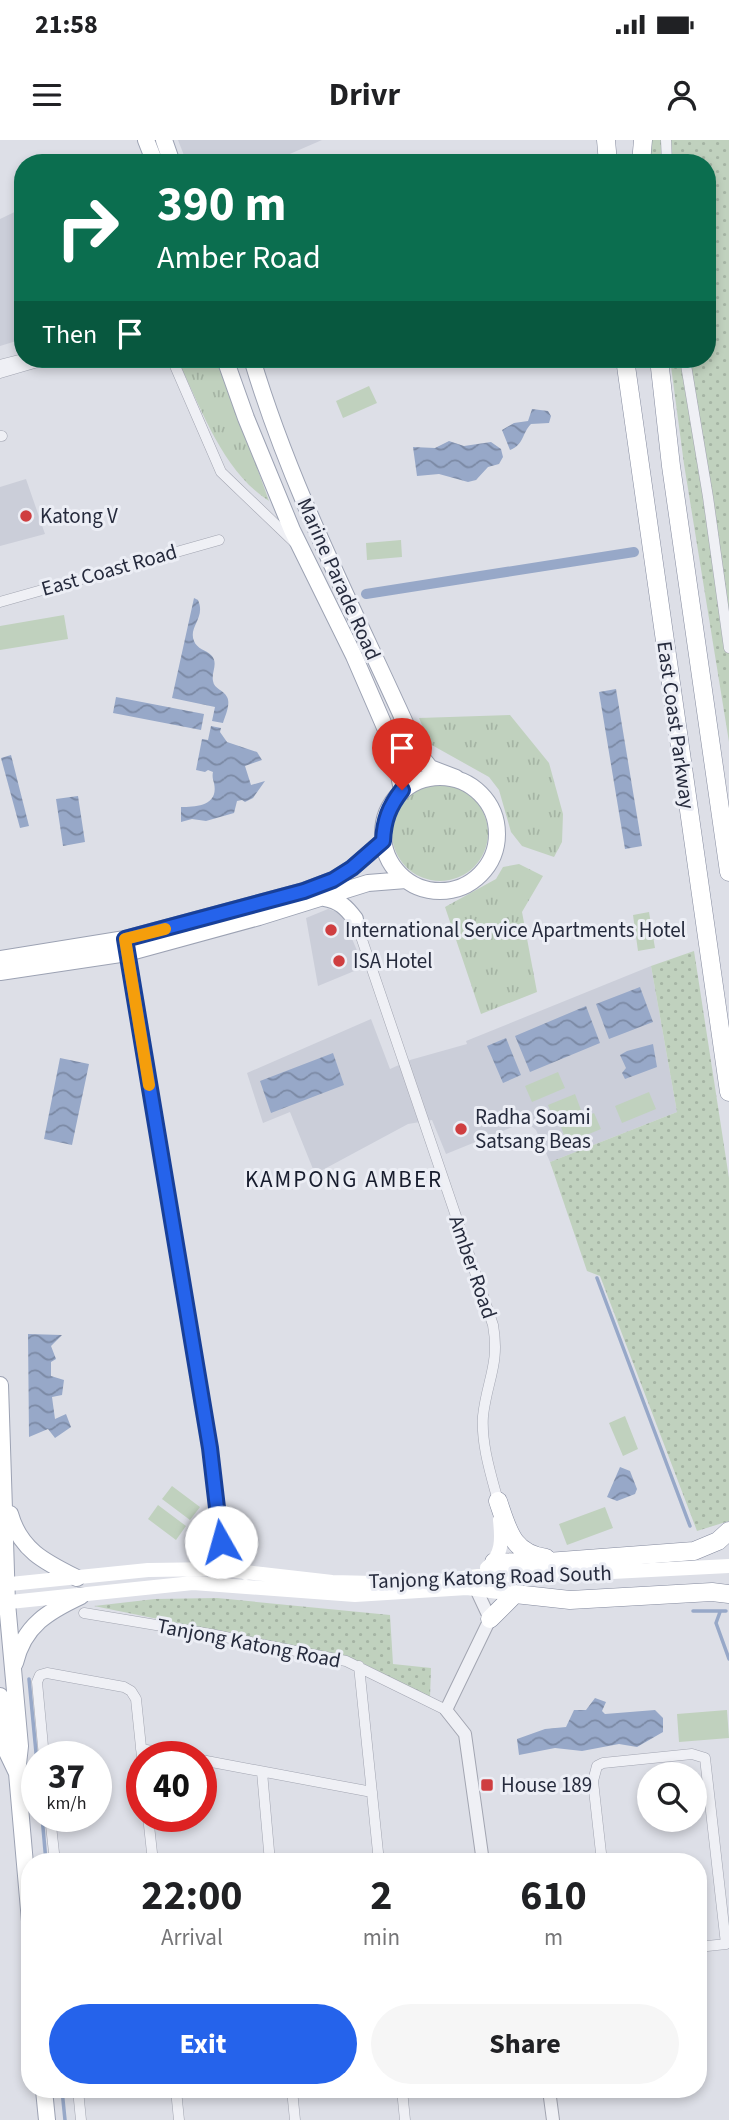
<!DOCTYPE html>
<style>
:root{--surface:#fff;--page:#f6f6f6;--text:#202124;--muted:#757577;--accent:#2563eb}
body{margin:0;font-family:"Source Sans 3",sans-serif;background:var(--page);color:var(--text);height:100vh;display:flex;flex-direction:column;font-size:26px;white-space:nowrap}
*{box-sizing:border-box;margin:0}
p{font-size:23px;color:var(--muted)}
.icon{flex:none;width:38px;height:38px;fill:none;stroke:currentColor;stroke-width:2;stroke-linecap:round;stroke-linejoin:round}
.map{position:relative;flex:1;overflow:hidden}
.side{position:absolute;left:21px;top:1713px;width:686px;height:245px;display:flex;flex-direction:column;background:var(--surface);border-radius:28px;box-shadow:0 4px 10px #0003}
.side>*{flex:none}
.banner{position:absolute;left:14px;top:14px;width:702px;height:214px;border-radius:28px;box-shadow:0 4px 10px #0003;background:#0b6e4f;color:#fff;overflow:hidden}
.tools{position:absolute;left:637px;top:1622px;display:grid;gap:14px}
.tools a{display:grid;place-items:center;width:70px;height:70px;border-radius:50%;background:var(--surface);box-shadow:0 4px 10px #0003;font-size:35px}
.speed{position:absolute;left:21px;top:1601px;display:flex;gap:14px;font-size:35px;font-weight:700;text-align:center}
.speed>*{display:grid;place-content:center;width:91px;height:91px;border-radius:50%;background:var(--surface);box-shadow:0 4px 10px #0003;line-height:1}
.speed small{font-size:18px;font-weight:400}
.speed .limit{border:10px solid #d22;background:#fff;color:#111}
.pin{position:absolute;display:grid;place-items:center;width:60px;height:60px;color:#fff;margin:-72px -30px;border-radius:50% 50% 50% 0;rotate:-45deg;box-shadow:0 0 7px #0007}
.pin .icon{rotate:45deg}
.me{position:absolute;width:77px;margin:-38px;rotate:353deg;stroke-linejoin:round;filter:drop-shadow(0 0 5px #0008)}
.turn{display:flex;align-items:center;gap:24px;height:147px;padding:0 28px;font-size:32px}
.turn .icon{width:91px;height:91px;stroke-width:2.5}
.turn b{display:block;font-size:49px;line-height:60px}
.then{display:flex;align-items:center;height:66px;padding:0 28px;background:#0003;gap:14px;font-size:26px}
.eta{display:flex;justify-content:space-evenly;align-items:center;height:119px;text-align:center}
.eta b{font-size:42px;font-weight:700;line-height:49px}
.cta{display:flex;gap:14px;margin-top:auto;padding:14px 28px}
.cta a{flex:1;height:80px;border-radius:42px;background:var(--accent);color:#fff;font-size:28px;font-weight:700;line-height:80px;text-align:center}
.cta a+a{background:var(--page);color:var(--text)}
.status{display:flex;justify-content:space-between;align-items:center;height:49px;padding:0 35px;background:var(--surface);direction:ltr}
.status svg{height:19px;fill:currentColor}
header{display:flex;justify-content:space-between;align-items:center;height:91px;padding:0 28px;background:var(--surface);font-size:32px;font-weight:700}
.map>svg:first-child{display:block}
.built{fill:#cbced9}
.grass{fill:url(#grass-tufts)}
.park{fill:url(#park-dots)}
.garden{fill:#c0d1be}
.water{fill:url(#water-waves)}
.lines{fill:none;stroke-linecap:round;stroke-linejoin:round}
.stream{stroke:#97a8c8;stroke-width:3.5}
.canal{stroke:#97a8c8;stroke-width:10}
.minor-casing{stroke:#a2a5b1;stroke-width:11}
.tertiary-casing{stroke:#a2a5b1;stroke-width:14}
.primary-casing{stroke:#9ca2b3;stroke-width:18}
.motorway-casing{stroke:#848a9e;stroke-width:19}
.minor{stroke:#eff0f5;stroke-width:10}
.tertiary{stroke:#eff0f5;stroke-width:12}
.secondary{stroke:#fff;stroke-width:14}
.primary{stroke:#fff;stroke-width:16}
.motorway{stroke:#fff;stroke-width:18}
.route-casing{stroke:#184099;stroke-width:18}
.route{stroke:#2563eb;stroke-width:12}
.slow{stroke:#f59e0b;stroke-width:12}
.poi-dot{fill:#cf3e40;stroke:#eceef5;stroke-width:2.5}
.labels{text-anchor:middle;dominant-baseline:central;stroke-width:6;stroke-linejoin:round;paint-order:stroke}
.poi-label{font-size:21px;fill:#262b3d;stroke:#eceef5;text-anchor:start}
.street-label{font-size:21px;fill:#262b3d;stroke:#eceef5}
.neighbourhood-label{font-size:23px;letter-spacing:2px;fill:#181d2e;stroke:#eceef5}
</style>
<div class="status"><b>21:58</b><svg viewBox="0 0 49 12"><path d="M0 12V9h3v3zM5 12V6h3v6zM10 12V3h3v9zM15 12V0h3v12zM26 1h20v11H26zM47 4h2v5h-2z"/></svg></div>
<header><svg class="icon" aria-label="menu" viewBox="0 0 24 24"><path d="M4 6h16M4 12h16M4 18h16"/></svg>Drivr<svg class="icon" aria-label="person" viewBox="0 0 24 24"><circle cx="12" cy="8" r="4"/><path d="M4 21q1-7 8-7t8 7"/></svg></header>
<div class="map">
<svg width="729" height="1980" viewBox="0 0 729 1980">
<defs>
<pattern id="grass-tufts" width="24" height="20" patternUnits="userSpaceOnUse" patternTransform="scale(1.75)"><rect width="24" height="20" fill="#c0d1be"/><path d="M3 7l-1-3M5 7V3M7 7l1-3M15 17l-1-3M17 17v-4M19 17l1-3" fill="none" stroke="#a5b4a4"/></pattern>
<pattern id="park-dots" width="8" height="8" patternUnits="userSpaceOnUse" patternTransform="scale(1.75)"><rect width="8" height="8" fill="#c0d1be"/><path d="M2 2h.1M6 6h.1" fill="none" stroke="#a5b4a4" stroke-width="1.8" stroke-linecap="round"/></pattern>
<pattern id="water-waves" width="16" height="10" patternUnits="userSpaceOnUse" patternTransform="scale(1.75)"><rect width="16" height="10" fill="#97a8c8"/><path d="M0 5q4-4 8 0t8 0" fill="none" stroke="#7b89a4"/></pattern>
</defs>
<rect width="100%" height="100%" fill="#dddfe7"/>
<path class="built" d="M178,0H322L269,23H187Z
M23,68V199L0,206V79Z
M26,339L45,394L0,406V347Z
M328,769L341,773L364,827L318,846L306,778Z
M651,826L677,972L550,1022L536,990L529,984L522,983L446,1014L432,980L408,984L315,1034L290,972L263,983L247,933L371,879L390,929L410,920L467,904L466,901Z"/>
<path class="grass" d="M177,219H218L269,361C222,331 201,267 177,219Z
M510,575L549,623L563,674L562,702L554,717L522,706L511,692L499,650L489,637L430,604L419,578Z
M392 693a48 48 0 1 1 96 0a48 48 0 1 1-96 0Z
M519,724L543,736L522,772L537,852L481,874L445,767L496,739L503,727Z"/>
<path class="park" d="M650,0H729V602L684,324L670,219H707V23H652Z
M694,811L729,1038V1381L697,1391L600,1136L587,1131L550,1022L677,972L651,826Z
M217,1458L390,1475L393,1524L431,1528L430,1558L362,1523L340,1516L94,1466L155,1459Z"/>
<path class="garden" d="M369,246L377,263L343,278L336,261Z
M401,400L402,417L367,420L366,403Z
M64,475L68,499L0,510V486Z
M649,772L655,808L638,811L633,775Z
M558,932L565,948L532,962L525,946Z
M649,952L656,969L622,983L615,966Z
M575,954L581,970L554,981L548,965Z
M594,973L601,989L567,1003L561,987Z
M625,1276L638,1309L623,1316L609,1283Z
M172,1346L200,1367L190,1380L162,1359Z
M158,1365L186,1386L176,1400L148,1379Z
M605,1367L613,1388L567,1405L559,1384Z
M727,1570L729,1598L679,1602L677,1574Z"/>
<path class="water" d="M532,269L548,271L551,276L549,283L531,284C522,293 524,305 510,310L502,290L514,283L528,281Z
M449,301L464,306L491,302L501,309L503,317L499,324L488,327L476,340L468,342L439,334L417,336L413,307L435,308Z
M194,458L198,460C206,478 188,487 194,501C197,509 206,510 211,515C219,523 211,532 213,541C214,549 224,550 227,557C231,564 225,576 223,583L212,581L215,567L172,558Z
M616,549L642,706L625,709L599,552Z
M116,557L204,574L201,590L113,573Z
M211,586L221,588L220,592L227,602L257,612L262,620L245,626L251,645L265,641L253,658L245,662L242,660L237,661L234,673L206,681L192,679L181,682V667C196,667 219,666 214,643C213,640 212,636 213,632L208,630L205,632L196,630L202,599L208,600Z
M11,615L29,686L20,688L1,618Z
M78,656L85,702L63,706L56,659Z
M640,847L653,882L609,899L596,864Z
M586,866L600,903L530,932L515,896Z
M506,898L521,935L503,943L487,906Z
M653,904L657,927L625,939L622,933L626,928L620,915L627,911Z
M333,913L344,945L271,973L260,941Z
M60,918L89,924L72,1005L44,999Z
M28,1194L62,1195L51,1206L56,1219L51,1222V1236L64,1240L62,1255L52,1257L55,1279L66,1274L71,1287L55,1298L48,1289L29,1297Z
M620,1327L630,1331L637,1349L635,1354L617,1361L607,1357Z
M595,1558L606,1562L602,1571L605,1574L655,1570L663,1578V1592L637,1607L619,1604L582,1611L555,1608L519,1615L517,1599L545,1589L566,1587L574,1570H586Z"/>
<g class="lines">
<path class="stream" d="M597,1138L690,1386
M693,1471H726
M720,1472L716,1483L729,1519
M29,1539L37,1623
M42,1676L46,1722
M62,1950L65,1980"/>
<path class="canal" d="M366,454L634,412"/>
<defs>
<path id="minor" d="M666,0L667,23
M172,219L221,332L294,402
M685,219L708,357L729,508
M0,225L23,219
M0,233L48,219
M0,296H2
M0,462L219,400
M355,779C400,915 447,1050 493,1185C500,1224 487,1240 483,1276C481,1304 491,1335 498,1361
M84,1473L210,1494L346,1521L446,1570
M359,1526L379,1722
M141,1609L184,1617
M44,1617L37,1542L40,1535L47,1533L124,1547L131,1551L136,1559L142,1617
M201,1620L372,1652
M262,1632L270,1722
M50,1676L55,1722
M148,1676L153,1722
M602,1722L593,1641L597,1626L603,1623L692,1614L705,1618L726,1804L698,1807
M78,1950L81,1980
M176,1950L179,1980
M292,1950L295,1980
M402,1950L405,1980"/>
<path id="tertiary" d="M126,806L210,1308L221,1402
M476,1449L490,1479L446,1570L465,1594L483,1722
M549,1950L553,1980"/>
<path id="primary" d="M146,0L155,23
M164,0L172,23
M225,219L246,278L292,390L354,516L393,606L402,650
M252,219C293,356 361,483 419,614L430,628L456,638
M383 694a57 57 0 1 1 114 0a57 57 0 1 1-114 0Z
M324,758C340,761 346,767 355,779
M0,819L125,799L304,751L333,740L352,728L383,701
M0,832L127,813L259,777L368,743L406,740
M0,1245L7,1463L20,1606L17,1633L30,1781
M10,1374C20,1410 45,1422 77,1438
M15,1523C24,1485 49,1471 81,1456
M0,1556L5,1608L17,1633
M44,1950L47,1980"/>
<path id="motorway" d="M606,0L608,23
M641,23L643,0
M625,219L729,952
M659,219L671,326L729,732
M498,1361C508,1390 512,1413 546,1418
M494,1422L534,1423L694,1411L718,1401L729,1391
M490,1479L515,1454L570,1460L712,1452L729,1454"/>
</defs>
<use href="#minor" class="minor-casing"/>
<use href="#tertiary" class="tertiary-casing"/>
<use href="#primary" class="primary-casing"/>
<use href="#motorway" class="motorway-casing"/>
<use href="#minor" class="minor"/>
<use href="#tertiary" class="tertiary"/>
<path class="secondary" d="M221,1402L234,1425L246,1433
M487,1428C503,1415 502,1399 500,1380
M0,1445L148,1430L219,1429L332,1442L417,1444L478,1436L573,1434L729,1426
M0,1463L193,1443L355,1455L467,1448L515,1454"/>
<use href="#primary" class="primary"/>
<use href="#motorway" class="motorway"/>
</g>
<g class="lines">
<defs>
<path id="route" d="M221,1402L210,1308L125,799L304,751L333,740L352,728L383,701C384,680 389,667 402,650"/>
</defs>
<use href="#route" class="route-casing"/>
<use href="#route" class="route"/>
<path class="slow" d="M149,945L125,799L165,789"/>
</g>
<g class="poi-dot">
<circle cx="26" cy="376" r="7"/>
<circle cx="331" cy="790" r="7"/>
<circle cx="339" cy="821" r="7"/>
<circle cx="461" cy="989" r="7"/>
<rect x="480" y="1638" width="14" height="14" rx="3.5"/>
</g>
<g class="labels">
<g class="poi-label">
<text x="40" y="376">Katong V</text>
<text x="345" y="790">International Service Apartments Hotel</text>
<text x="353" y="821">ISA Hotel</text>
<text x="475" y="977">Radha Soami<tspan x="475" dy="24">Satsang Beas</tspan></text>
<text x="501" y="1645">House 189</text>
</g>
<g class="street-label">
<text transform="translate(109 430) rotate(-16)">East Coast Road</text>
<text transform="translate(339 439) rotate(66)">Marine Parade Road</text>
<text transform="translate(676 585) rotate(82)">East Coast Parkway</text>
<text transform="translate(473 1127) rotate(71)">Amber Road</text>
<text transform="translate(490 1437) rotate(-2)">Tanjong Katong Road South</text>
<text transform="translate(249 1503) rotate(11)">Tanjong Katong Road</text>
</g>
<g class="neighbourhood-label">
<text x="344" y="1039">KAMPONG AMBER</text>
</g>
</g>
</svg>
<div class="tools">
<a><svg class="icon" aria-label="search" viewBox="0 0 24 24"><circle cx="10" cy="10" r="6"/><path d="M15 15l6 6"/></svg></a>
</div>
<div class="speed"><div>37<small>km/h</small></div><div class="limit">40</div></div>
<div class="pin" style="left:402px;top:650px;background:#d93025"><svg class="icon" aria-label="arrive" viewBox="0 0 24 24"><path d="M6 21V4h12l-3 4 3 4H6"/></svg></div>
<svg class="me" style="left:221px;top:1402px" viewBox="-20 -20 40 40"><circle r="19" fill="#fff"/><path d="M0-13L10 11 0 6-10 11z" fill="#2563eb"/></svg>
<div class="banner">
<div class="turn"><svg class="icon" aria-label="right" viewBox="0 0 24 24"><path d="M7 20v-9h11M14 6l5 5-5 5"/></svg><div><b>390 m</b>Amber Road</div></div>
<div class="then">Then<svg class="icon" aria-label="arrive" viewBox="0 0 24 24"><path d="M6 21V4h12l-3 4 3 4H6"/></svg></div>
</div>
<section class="side">
<div class="eta">
<div><b>22:00</b><p>Arrival</p></div>
<div><b>2</b><p>min</p></div>
<div><b>610</b><p>m</p></div>
</div>
<div class="cta"><a>Exit</a><a>Share</a></div>
</section>
</div>
